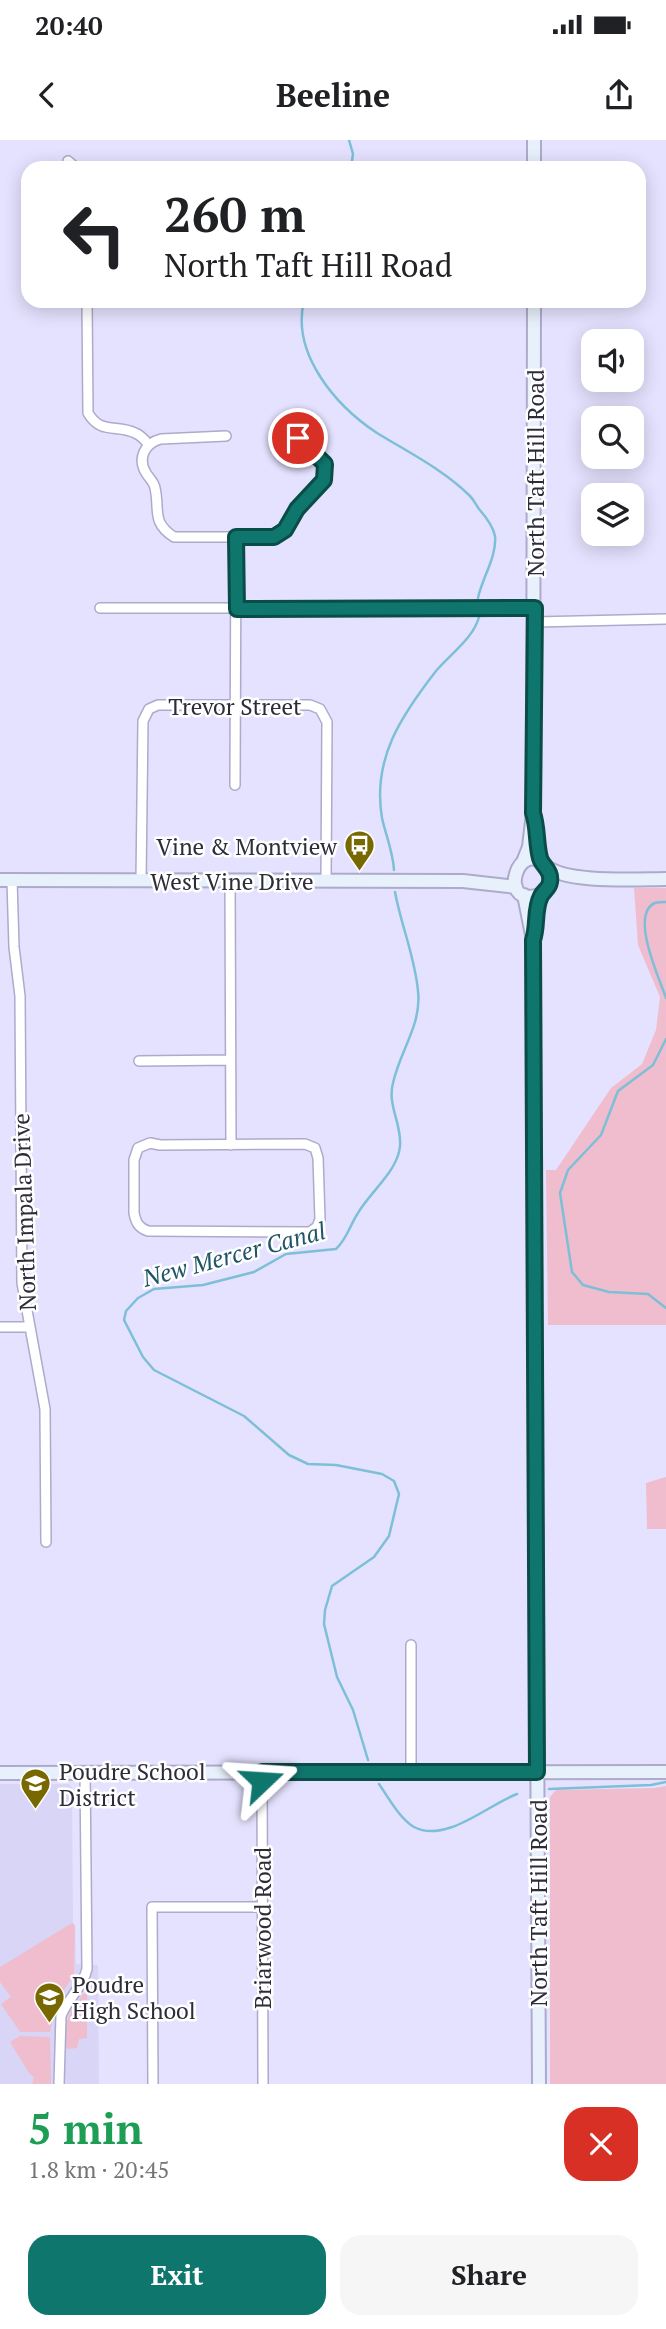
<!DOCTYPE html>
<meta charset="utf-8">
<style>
:root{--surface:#fff;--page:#f6f6f6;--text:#202124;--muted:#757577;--accent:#0f766e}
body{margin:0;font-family:"PT Serif",serif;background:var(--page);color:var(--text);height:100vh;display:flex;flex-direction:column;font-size:26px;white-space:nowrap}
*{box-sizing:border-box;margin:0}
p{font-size:23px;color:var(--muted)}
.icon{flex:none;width:38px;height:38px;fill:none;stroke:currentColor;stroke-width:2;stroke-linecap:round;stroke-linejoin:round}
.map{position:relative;height:1944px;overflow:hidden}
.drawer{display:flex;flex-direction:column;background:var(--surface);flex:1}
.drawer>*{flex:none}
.banner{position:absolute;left:21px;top:21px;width:625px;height:147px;border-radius:21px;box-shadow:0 4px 18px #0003;background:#fff;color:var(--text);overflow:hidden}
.fabs{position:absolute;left:581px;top:189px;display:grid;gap:14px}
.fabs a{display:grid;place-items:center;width:63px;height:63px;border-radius:14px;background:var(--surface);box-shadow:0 4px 18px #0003;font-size:35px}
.pin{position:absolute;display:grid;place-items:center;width:60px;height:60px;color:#fff;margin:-30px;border:4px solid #fff;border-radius:50%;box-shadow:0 2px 7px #0007}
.me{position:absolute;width:77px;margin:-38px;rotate:70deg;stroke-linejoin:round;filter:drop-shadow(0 0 5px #0008)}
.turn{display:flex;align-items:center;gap:24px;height:147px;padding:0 28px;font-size:32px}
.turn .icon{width:91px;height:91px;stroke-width:2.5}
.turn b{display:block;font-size:49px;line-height:60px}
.round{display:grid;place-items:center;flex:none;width:74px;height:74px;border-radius:21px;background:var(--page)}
.head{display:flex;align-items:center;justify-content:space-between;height:119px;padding:0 28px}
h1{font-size:42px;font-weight:800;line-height:52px;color:#1e9e55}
.primary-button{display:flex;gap:14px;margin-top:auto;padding:14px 28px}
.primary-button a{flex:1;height:80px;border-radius:21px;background:var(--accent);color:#fff;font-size:28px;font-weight:800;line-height:80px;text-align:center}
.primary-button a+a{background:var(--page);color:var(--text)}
.status{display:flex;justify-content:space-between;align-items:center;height:49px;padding:0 35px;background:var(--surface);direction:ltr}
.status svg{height:19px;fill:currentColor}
header{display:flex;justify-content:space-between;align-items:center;height:91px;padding:0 28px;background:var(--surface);font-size:32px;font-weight:800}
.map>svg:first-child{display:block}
.built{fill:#d8d5f6}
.green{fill:#efbdcd}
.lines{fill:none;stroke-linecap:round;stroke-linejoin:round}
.stream{stroke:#7dbfd7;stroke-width:2.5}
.street-casing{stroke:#adaacb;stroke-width:12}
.secondary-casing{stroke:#adaacb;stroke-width:16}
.street{stroke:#fff;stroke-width:9}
.secondary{stroke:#e7f0fb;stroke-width:12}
.route-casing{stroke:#0a4d48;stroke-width:18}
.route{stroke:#0f766e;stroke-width:12}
.labels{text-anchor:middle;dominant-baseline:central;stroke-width:5;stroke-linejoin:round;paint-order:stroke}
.street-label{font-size:23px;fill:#2d2c39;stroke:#fff}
.poi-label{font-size:23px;fill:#2d2c39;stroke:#fff;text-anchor:start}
.water-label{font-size:24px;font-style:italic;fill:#1f5567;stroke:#fff}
</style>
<div class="status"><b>20:40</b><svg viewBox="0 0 49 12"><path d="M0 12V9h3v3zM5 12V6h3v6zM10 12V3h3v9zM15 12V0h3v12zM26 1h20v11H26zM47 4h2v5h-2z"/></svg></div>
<header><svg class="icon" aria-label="back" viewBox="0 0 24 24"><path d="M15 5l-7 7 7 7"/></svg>Beeline<svg class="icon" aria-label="share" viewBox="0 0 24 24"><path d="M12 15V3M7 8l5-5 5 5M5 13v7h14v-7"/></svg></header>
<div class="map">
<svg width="666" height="1944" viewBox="0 0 666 1944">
<rect width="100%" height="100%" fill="#e5e2ff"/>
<path class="built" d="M0,1644H69L72,1648L73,1784L75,1785L76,1824L98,1825L99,1944H0Z"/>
<path class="green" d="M634,748H666V1185H548L546,1030H556L611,948L642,924L656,890L660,857L638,805Z
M666,1337V1389H647L646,1343Z
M666,1646V1944H550V1657L556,1650L654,1648Z
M72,1783L75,1785L74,1834L55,1865L50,1892H20L1,1864L11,1857L0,1842V1827Z
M87,1851V1898L79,1899L77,1908L67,1909C60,1889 71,1864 87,1851Z
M20,1896L50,1897L51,1944H32L34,1937L29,1933L10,1902Z"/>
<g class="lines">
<path class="stream" d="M349,0L353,14L351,28
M304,161C291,214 336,266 377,293C408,312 444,330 470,356C474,360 476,365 479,369C486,377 493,386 495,396C497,417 482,438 478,458
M394,730C393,712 386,696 382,678C372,619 401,576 436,531C450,514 473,499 479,477
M666,762C662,762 658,762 655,763C629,774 660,840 666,858
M666,899L653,925L618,951L601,995L568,1030L560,1053L572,1132L583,1145L609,1152L648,1154L666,1168
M368,1620L353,1570L337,1537L324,1484L325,1470L332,1446L374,1417L389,1396L399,1354L394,1341L382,1334L336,1325L308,1324L289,1315L244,1276L154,1230L143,1217L124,1180L126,1171L138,1158L154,1149L203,1145L254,1132L286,1114L336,1109C347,1099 350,1085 358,1073C370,1052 398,1031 400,1006C402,984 387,965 393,943C400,911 422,884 418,851C415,817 401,785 395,752
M379,1644C388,1657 400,1679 414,1687C446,1704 489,1664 517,1654
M549,1649L651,1645L666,1642"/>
<defs>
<path id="street" d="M68,21L76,28
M87,161L88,273C101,295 117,284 135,293C141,295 145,300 149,305
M226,296L161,299C145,303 137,318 146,333C149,338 154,342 155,348C160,370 151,382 174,397H274L290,385L297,369L324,340L326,332L325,324L300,300L281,296
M100,468H535
M535,482L666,479
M235,645L236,397
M12,740L14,807L20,856L22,1143L45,1269L46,1402
M141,741L143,581L149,569L158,565H310L320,569L327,582L326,741
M230,741L231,1005
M139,921L230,920
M150,1003L160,1005L305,1004L315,1008L318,1018L320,1079L317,1087L310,1092L148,1091C139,1088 136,1083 134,1073V1020L138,1008Z
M0,1187H28
M262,1632L263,1944
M411,1632V1505
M59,1944L61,1876C68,1858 83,1847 87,1829L85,1632
M153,1944L152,1767H262"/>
<path id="secondary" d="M534,0V28
M523,722L529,707L533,673L534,161
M548,730L550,742C548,749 543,755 536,756C497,764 519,698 545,725C563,744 639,739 666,739
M0,740L463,741L516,747
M524,755L533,800L539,1944
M0,1633L666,1632"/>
</defs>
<use href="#street" class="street-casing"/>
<use href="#secondary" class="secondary-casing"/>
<use href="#street" class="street"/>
<use href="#secondary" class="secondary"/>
</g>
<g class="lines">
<defs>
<path id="route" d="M262,1641V1632H537L533,800C538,786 534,769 541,756C544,750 549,749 550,742C552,730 542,726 540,718C536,703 538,688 533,673L535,468L237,469L236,397H274L285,390L297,369L324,340L325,324L298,298"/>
</defs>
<use href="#route" class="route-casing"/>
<use href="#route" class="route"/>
</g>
<defs>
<symbol id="bus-pin" viewBox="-11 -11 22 30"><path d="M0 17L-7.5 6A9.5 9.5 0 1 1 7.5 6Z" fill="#786800" stroke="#fff"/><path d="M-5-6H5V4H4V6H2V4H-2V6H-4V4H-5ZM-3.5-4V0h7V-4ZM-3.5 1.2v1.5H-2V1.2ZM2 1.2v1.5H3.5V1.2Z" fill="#fff"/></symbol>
<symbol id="school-pin" viewBox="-11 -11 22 30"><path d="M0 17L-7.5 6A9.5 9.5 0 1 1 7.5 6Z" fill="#786800" stroke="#fff"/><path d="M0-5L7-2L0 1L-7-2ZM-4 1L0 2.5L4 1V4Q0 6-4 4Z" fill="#fff"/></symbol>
</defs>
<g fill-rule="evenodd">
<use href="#bus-pin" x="342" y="688" width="35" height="47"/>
<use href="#school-pin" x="18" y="1626" width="35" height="47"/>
<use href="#school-pin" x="32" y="1840" width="35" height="47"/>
</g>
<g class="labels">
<g class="street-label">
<text transform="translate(535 333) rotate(-90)">North Taft Hill Road</text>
<text x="235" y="566">Trevor Street</text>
<text x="232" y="741">West Vine Drive</text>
<text transform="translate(24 1072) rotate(-92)">North Impala Drive</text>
<text transform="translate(538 1763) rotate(-90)">North Taft Hill Road</text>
<text transform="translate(262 1788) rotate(-90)">Briarwood Road</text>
</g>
<g class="poi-label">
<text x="337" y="706" text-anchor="end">Vine &amp; Montview</text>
<text x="59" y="1631">Poudre School<tspan x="59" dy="26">District</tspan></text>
<text x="72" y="1844">Poudre<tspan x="72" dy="26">High School</tspan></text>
</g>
<g class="water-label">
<text transform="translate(234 1114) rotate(-15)">New Mercer Canal</text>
</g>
</g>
</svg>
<div class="fabs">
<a><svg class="icon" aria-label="sound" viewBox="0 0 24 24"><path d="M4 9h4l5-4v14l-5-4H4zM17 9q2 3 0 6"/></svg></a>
<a><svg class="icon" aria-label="search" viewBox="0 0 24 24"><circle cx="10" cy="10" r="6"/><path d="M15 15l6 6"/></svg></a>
<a><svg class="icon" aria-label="layers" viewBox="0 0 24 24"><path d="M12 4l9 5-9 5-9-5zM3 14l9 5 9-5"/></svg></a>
</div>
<div class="pin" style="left:298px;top:298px;background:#d93025"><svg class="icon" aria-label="arrive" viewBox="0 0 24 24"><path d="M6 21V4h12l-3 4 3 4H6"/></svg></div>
<svg class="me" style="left:262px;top:1641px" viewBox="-20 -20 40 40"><path d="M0-17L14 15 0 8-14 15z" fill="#0f766e" stroke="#fff" stroke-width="4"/></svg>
<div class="banner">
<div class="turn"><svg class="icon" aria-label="left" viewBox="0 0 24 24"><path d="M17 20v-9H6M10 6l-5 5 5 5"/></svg><div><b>260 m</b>North Taft Hill Road</div></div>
</div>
</div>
<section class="drawer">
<div class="head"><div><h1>5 min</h1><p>1.8 km · 20:45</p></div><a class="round" style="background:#d93025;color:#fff"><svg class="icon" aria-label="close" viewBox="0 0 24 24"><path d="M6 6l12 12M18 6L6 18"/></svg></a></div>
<div class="primary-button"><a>Exit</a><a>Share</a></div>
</section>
